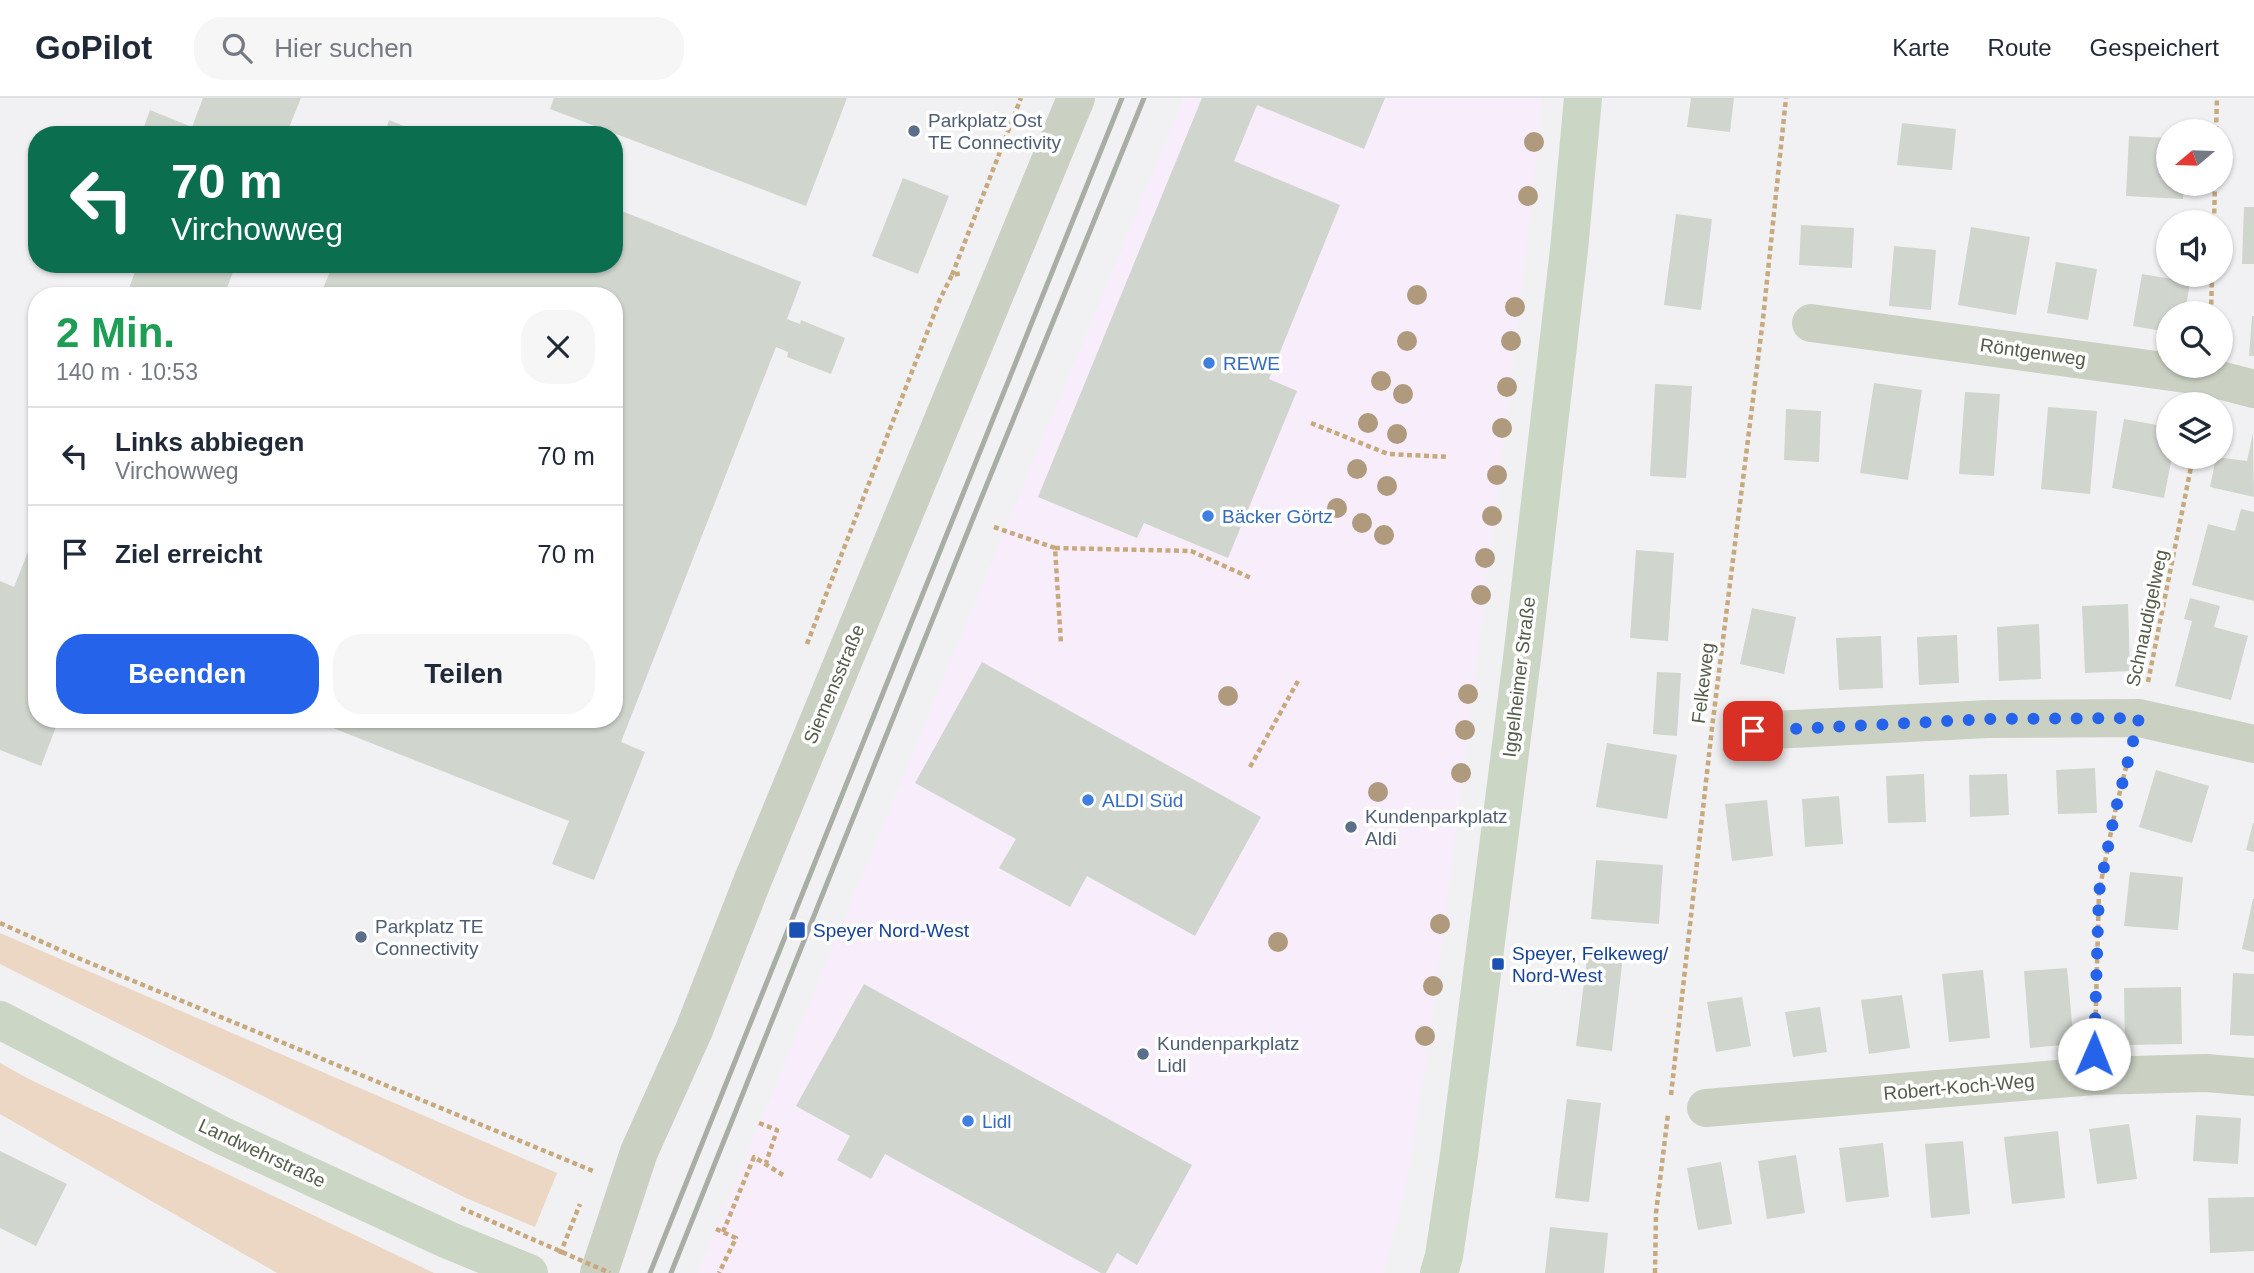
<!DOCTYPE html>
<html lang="de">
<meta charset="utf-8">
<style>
:root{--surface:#fff;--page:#f6f6f7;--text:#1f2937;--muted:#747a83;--line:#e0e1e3;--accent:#2563eb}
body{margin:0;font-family:Helvetica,sans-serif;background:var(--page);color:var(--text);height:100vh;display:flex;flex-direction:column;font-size:26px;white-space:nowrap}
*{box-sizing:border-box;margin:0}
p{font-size:23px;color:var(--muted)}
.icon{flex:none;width:38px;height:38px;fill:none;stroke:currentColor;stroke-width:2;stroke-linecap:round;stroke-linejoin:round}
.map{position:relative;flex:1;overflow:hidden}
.panel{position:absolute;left:28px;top:189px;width:595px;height:441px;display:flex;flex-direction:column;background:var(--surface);border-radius:28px;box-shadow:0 2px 5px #0004}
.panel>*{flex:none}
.banner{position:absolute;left:28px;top:28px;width:595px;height:147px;border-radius:28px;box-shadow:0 2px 5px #0004;background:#0b6e4f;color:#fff;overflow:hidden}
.needle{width:46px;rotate:251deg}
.controls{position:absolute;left:2156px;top:21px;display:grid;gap:14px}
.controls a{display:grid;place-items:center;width:77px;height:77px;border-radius:50%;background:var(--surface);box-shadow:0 2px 5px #0004;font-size:35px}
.pin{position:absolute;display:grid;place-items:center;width:60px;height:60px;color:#fff;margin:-30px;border-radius:14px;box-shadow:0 4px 10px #0006}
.me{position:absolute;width:77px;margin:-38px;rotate:1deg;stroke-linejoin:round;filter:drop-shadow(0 0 5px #0008)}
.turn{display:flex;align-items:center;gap:24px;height:147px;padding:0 28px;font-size:32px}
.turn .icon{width:91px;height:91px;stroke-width:2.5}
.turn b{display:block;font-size:49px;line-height:60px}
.round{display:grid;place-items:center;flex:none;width:74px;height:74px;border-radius:28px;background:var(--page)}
.overview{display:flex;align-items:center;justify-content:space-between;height:119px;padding:0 28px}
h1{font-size:42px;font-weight:600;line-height:52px;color:#1e9e55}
.primary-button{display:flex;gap:14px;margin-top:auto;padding:14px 28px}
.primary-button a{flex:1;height:80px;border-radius:28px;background:var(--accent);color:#fff;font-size:28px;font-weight:600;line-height:80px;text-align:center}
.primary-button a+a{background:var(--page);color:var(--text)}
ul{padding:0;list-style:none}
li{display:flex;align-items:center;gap:21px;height:98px;padding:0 28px;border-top:2px solid var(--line)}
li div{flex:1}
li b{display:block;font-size:26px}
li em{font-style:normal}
header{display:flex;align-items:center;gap:42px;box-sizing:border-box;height:98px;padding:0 35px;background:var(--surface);border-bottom:2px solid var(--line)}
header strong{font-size:33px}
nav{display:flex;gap:38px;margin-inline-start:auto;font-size:24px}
.search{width:490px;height:63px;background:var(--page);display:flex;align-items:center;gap:18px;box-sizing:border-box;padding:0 24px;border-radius:28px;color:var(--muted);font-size:26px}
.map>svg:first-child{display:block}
.commercial{fill:#f8edfb}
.green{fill:#ecd6c4}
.building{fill:#d0d5ce}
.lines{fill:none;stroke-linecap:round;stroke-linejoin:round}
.path{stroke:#c8a97e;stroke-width:4.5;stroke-dasharray:5 3.5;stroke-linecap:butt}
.street{stroke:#cad1c3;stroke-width:38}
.secondary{stroke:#cbd6c4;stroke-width:38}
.rail{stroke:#a8aea5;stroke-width:5}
.path-bridge{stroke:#c8a97e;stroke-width:4.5;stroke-dasharray:5 3.5;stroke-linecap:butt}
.tree{fill:#b09a7e}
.route{stroke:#2563eb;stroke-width:12;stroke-dasharray:0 21.6}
.service-dot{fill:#5c6f8a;stroke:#fff;stroke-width:2.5}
.shop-dot{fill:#3f7fe0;stroke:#fff;stroke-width:2.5}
.transit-dot{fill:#1a4fb4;stroke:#fff;stroke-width:2.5}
.labels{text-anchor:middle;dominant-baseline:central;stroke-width:7;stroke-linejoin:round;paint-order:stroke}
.service-label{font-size:19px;fill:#4e5e75;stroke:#fff;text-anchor:start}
.street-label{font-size:19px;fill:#535d4a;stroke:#fff}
.shop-label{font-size:19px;fill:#366cbe;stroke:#fff;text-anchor:start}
.transit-label{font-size:19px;fill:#164399;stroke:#fff;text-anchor:start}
</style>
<header>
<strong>GoPilot</strong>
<div class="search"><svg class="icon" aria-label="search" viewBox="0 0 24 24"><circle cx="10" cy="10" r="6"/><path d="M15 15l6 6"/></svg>Hier suchen</div>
<nav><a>Karte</a><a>Route</a><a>Gespeichert</a></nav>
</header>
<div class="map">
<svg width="2254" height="1175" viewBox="0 0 2254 1175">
<rect width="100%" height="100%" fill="#f1f1f3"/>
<path class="commercial" d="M1184,0H1543L1505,334L1432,925L1405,1093L1384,1175H698Z"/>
<path class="green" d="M0,835L557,1075L535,1129L466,1100L0,866Z
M0,965L29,981L434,1175H277L0,1016Z"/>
<path class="building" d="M203,0H301L286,37H141L150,12L192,29Z
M554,0H847L806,108L550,11Z
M1202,0H1385L1364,51L1257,7L1234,63L1340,107L1269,281L1297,293L1228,460L1144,425L1137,440L1038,399Z
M1691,0H1734L1730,34L1687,29Z
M389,22L426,37H384Z
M1902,25L1956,31L1952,72L1897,67Z
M2129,38L2168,40V86H2184L2183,101L2126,98Z
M903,80L949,98L918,176L872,158Z
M2244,109H2254V166H2242Z
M614,110L801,184L787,221L800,226L801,222L845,240L831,276L787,259L788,254L776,249L621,644L645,654L594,782L552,766L569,723L310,621H614V198H320L333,166H614Z
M1676,116L1712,121L1701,212L1664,207Z
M1801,127L1854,130L1852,170L1799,167Z
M1971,129L2030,139L2016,217L1958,207Z
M1894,148L1936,152L1931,212L1889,208Z
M2056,164L2097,171L2088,222L2047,215Z
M138,166H236L224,198H126Z
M2142,176L2190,184L2185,215H2168V234L2133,228Z
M2252,218H2254V258H2249Z
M1874,285L1922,292L1908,382L1860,375Z
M1655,286L1692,288L1686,380L1650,378Z
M1965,294L2000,296L1994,378L1959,376Z
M2048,309L2097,313L2090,396L2041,391Z
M1786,311L1821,313L1819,364L1784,362Z
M2124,321L2168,329V359H2172L2164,400L2112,390Z
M2253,335L2254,399L2210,389L2216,359L2247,363Z
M2241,411L2254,414V503L2192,487L2208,426L2235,433Z
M37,431V621H59L41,668L0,652V483L14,489Z
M1636,452L1674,455L1668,543L1630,540Z
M2190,500L2220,508L2214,529L2248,538L2231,602L2175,588L2192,523L2184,521Z
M2128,506L2130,573L2085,575L2082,508Z
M1752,510L1796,519L1784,576L1740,566Z
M2039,526L2041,581L1999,583L1997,529Z
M1957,537L1959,585L1919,587L1917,539Z
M1881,538L1883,590L1839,592L1836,540Z
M982,564L1261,719L1195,838L1087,778L1070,809L999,770L1016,741L915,685Z
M1657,574L1681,575L1677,638L1653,636Z
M1607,645L1677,657L1667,721L1596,709Z
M2095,670L2097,715L2058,716L2056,672Z
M2156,672L2209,688L2192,745L2139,729Z
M1924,676L1926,724L1888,725L1886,678Z
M2007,676L2009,717L1970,719L1969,677Z
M1839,698L1843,746L1805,749L1802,701Z
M1767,702L1773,758L1732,763L1725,706Z
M2253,725H2254V754L2246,752Z
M1596,762L1663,767L1659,826L1591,821Z
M2130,774L2183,779L2178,832L2124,828Z
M2253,801H2254V854L2242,851Z
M1588,853L1623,858L1612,953L1576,948Z
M2067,870L2074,946L2030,950L2024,873Z
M1983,872L1990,940L1949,944L1942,876Z
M2233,875L2254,876V938L2230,937Z
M864,886L1192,1067L1137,1167L1117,1155L1106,1175H1101L885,1056L871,1081L837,1062L850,1038L796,1008Z
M2181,889L2182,946L2125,947L2124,890Z
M1902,897L1910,950L1869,956L1861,902Z
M1742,899L1751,948L1716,954L1707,904Z
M1820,909L1827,954L1793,959L1785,914Z
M1567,1001L1601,1005L1589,1104L1555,1100Z
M2196,1017L2241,1020L2238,1066L2193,1063Z
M2129,1026L2137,1081L2097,1086L2089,1031Z
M2058,1033L2065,1100L2012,1106L2004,1039Z
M1963,1043L1970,1116L1931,1120L1925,1046Z
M1883,1045L1889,1099L1846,1104L1839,1050Z
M0,1053L67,1086L36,1148L0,1130Z
M1796,1057L1805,1115L1767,1121L1758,1063Z
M1721,1064L1732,1126L1698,1132L1687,1070Z
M2254,1099V1153L2210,1155L2208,1100Z
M1550,1129L1608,1135L1604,1175H1545Z"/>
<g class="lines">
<path class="path" d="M2216,33L2217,0
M2214,124L2215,86
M952,177L1021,0
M2211,215L2212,177
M1311,325L1388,356L1449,359
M994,429L1055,450L1061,546
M1055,450L1191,453L1251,480
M807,546L940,201L952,177L963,175
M2148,584L2193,359
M1250,669L1298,583
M0,825L78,860L593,1073
M2095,942L2099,794L2115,714L2129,657
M1671,997L1712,630L1763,221L1786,0
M759,1025L777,1032L766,1065
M716,1131L736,1140L719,1175
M723,1134L754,1059L783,1077
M560,1156L580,1106
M1655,1175L1656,1115L1668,1016"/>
<path class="street" d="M1811,225L2208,279L2254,291
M1753,633L1988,621L2139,620L2254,646
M1706,1010L2094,978L2206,975L2254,979
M599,1175L639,1054L694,932L752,784L1076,0"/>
<path class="secondary" d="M0,922L223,1038L448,1142L529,1175
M1439,1175L1444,1158L1459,1057L1523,552L1569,152L1583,0"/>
<path class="rail" d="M650,1175L1122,0
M671,1175L974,418L1144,0"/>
<path class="path-bridge" d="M461,1110L610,1175"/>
</g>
<g class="tree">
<circle cx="1534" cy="44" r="10"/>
<circle cx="1528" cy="98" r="10"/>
<circle cx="1417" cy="197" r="10"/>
<circle cx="1515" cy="209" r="10"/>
<circle cx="1407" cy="243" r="10"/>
<circle cx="1511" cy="243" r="10"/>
<circle cx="1381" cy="283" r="10"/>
<circle cx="1507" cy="289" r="10"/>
<circle cx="1403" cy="296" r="10"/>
<circle cx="1368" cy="325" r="10"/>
<circle cx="1502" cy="330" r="10"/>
<circle cx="1397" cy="336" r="10"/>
<circle cx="1357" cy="371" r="10"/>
<circle cx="1497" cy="377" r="10"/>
<circle cx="1387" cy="388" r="10"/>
<circle cx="1337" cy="410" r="10"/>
<circle cx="1492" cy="418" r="10"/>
<circle cx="1362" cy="425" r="10"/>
<circle cx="1384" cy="437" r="10"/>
<circle cx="1485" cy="460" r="10"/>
<circle cx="1481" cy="497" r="10"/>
<circle cx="1468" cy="596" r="10"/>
<circle cx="1228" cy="598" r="10"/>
<circle cx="1465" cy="632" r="10"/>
<circle cx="1461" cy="675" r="10"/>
<circle cx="1378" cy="694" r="10"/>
<circle cx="1440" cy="826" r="10"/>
<circle cx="1278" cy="844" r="10"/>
<circle cx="1433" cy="888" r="10"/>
<circle cx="1425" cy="938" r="10"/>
</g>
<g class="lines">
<path class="route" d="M1753,633L1988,621L2139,620L2115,714L2099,794L2094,956"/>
</g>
<g class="service-dot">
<circle cx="914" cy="33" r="7"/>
<circle cx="1351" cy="729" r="7"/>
<circle cx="361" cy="839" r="7"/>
<circle cx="1143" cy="956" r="7"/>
</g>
<g class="shop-dot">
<circle cx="1209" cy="265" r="7"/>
<circle cx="1208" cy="418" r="7"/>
<circle cx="1088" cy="702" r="7"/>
<circle cx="968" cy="1023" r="7"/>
</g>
<g class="transit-dot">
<rect x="788" y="823" width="18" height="18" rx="3.5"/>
<rect x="1491" y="859" width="14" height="14" rx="3.5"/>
</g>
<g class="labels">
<g class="service-label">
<text x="928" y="22">Parkplatz Ost<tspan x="928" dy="22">TE Connectivity</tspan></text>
<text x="1365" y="718">Kundenparkplatz<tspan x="1365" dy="22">Aldi</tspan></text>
<text x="375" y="828">Parkplatz TE<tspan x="375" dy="22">Connectivity</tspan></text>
<text x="1157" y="945">Kundenparkplatz<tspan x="1157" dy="22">Lidl</tspan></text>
</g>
<g class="street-label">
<text transform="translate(2033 254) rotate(8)">Röntgenweg</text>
<text transform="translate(2147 520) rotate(-78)">Schnaudigelweg</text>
<text transform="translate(1519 579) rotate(-83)">Iggelheimer Straße</text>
<text transform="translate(1703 585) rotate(-83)">Felkeweg</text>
<text transform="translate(834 586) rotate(-67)">Siemensstraße</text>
<text transform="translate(1959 989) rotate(-5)">Robert-Koch-Weg</text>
<text transform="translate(262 1055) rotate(25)">Landwehrstraße</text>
</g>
<g class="shop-label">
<text x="1223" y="265">REWE</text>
<text x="1222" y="418">Bäcker Görtz</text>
<text x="1102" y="702">ALDI Süd</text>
<text x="982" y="1023">Lidl</text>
</g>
<g class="transit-label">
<text x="813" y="832">Speyer Nord-West</text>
<text x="1512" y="855">Speyer, Felkeweg/<tspan x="1512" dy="22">Nord-West</tspan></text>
</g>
</g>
</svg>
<div class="controls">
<a><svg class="needle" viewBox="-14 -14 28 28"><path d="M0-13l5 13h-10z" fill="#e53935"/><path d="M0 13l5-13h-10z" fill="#747a83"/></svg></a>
<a><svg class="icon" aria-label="sound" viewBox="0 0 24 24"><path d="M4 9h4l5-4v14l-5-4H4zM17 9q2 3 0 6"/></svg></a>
<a><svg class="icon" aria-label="search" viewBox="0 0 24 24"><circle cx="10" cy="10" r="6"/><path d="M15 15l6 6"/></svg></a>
<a><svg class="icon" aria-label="layers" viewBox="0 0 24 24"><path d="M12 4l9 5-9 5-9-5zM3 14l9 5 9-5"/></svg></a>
</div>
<div class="pin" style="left:1753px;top:633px;background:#d93025"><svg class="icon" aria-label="arrive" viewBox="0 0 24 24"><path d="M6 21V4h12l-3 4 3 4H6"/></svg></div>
<svg class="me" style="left:2094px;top:956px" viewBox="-20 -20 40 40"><circle r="19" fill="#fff"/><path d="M0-13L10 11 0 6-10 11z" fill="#2563eb"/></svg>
<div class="banner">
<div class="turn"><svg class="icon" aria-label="left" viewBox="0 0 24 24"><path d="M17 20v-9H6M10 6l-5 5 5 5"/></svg><div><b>70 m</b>Virchowweg</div></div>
</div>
<section class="panel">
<div class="overview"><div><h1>2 Min.</h1><p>140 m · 10:53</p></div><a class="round"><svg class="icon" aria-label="close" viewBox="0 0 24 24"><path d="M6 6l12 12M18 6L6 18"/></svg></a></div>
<ul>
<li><svg class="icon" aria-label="left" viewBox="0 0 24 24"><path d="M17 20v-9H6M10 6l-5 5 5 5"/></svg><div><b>Links abbiegen</b><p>Virchowweg</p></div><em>70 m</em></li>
<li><svg class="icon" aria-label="arrive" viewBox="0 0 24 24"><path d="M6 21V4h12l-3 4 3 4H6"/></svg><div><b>Ziel erreicht</b></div><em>70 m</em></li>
</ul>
<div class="primary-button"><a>Beenden</a><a>Teilen</a></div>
</section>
</div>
